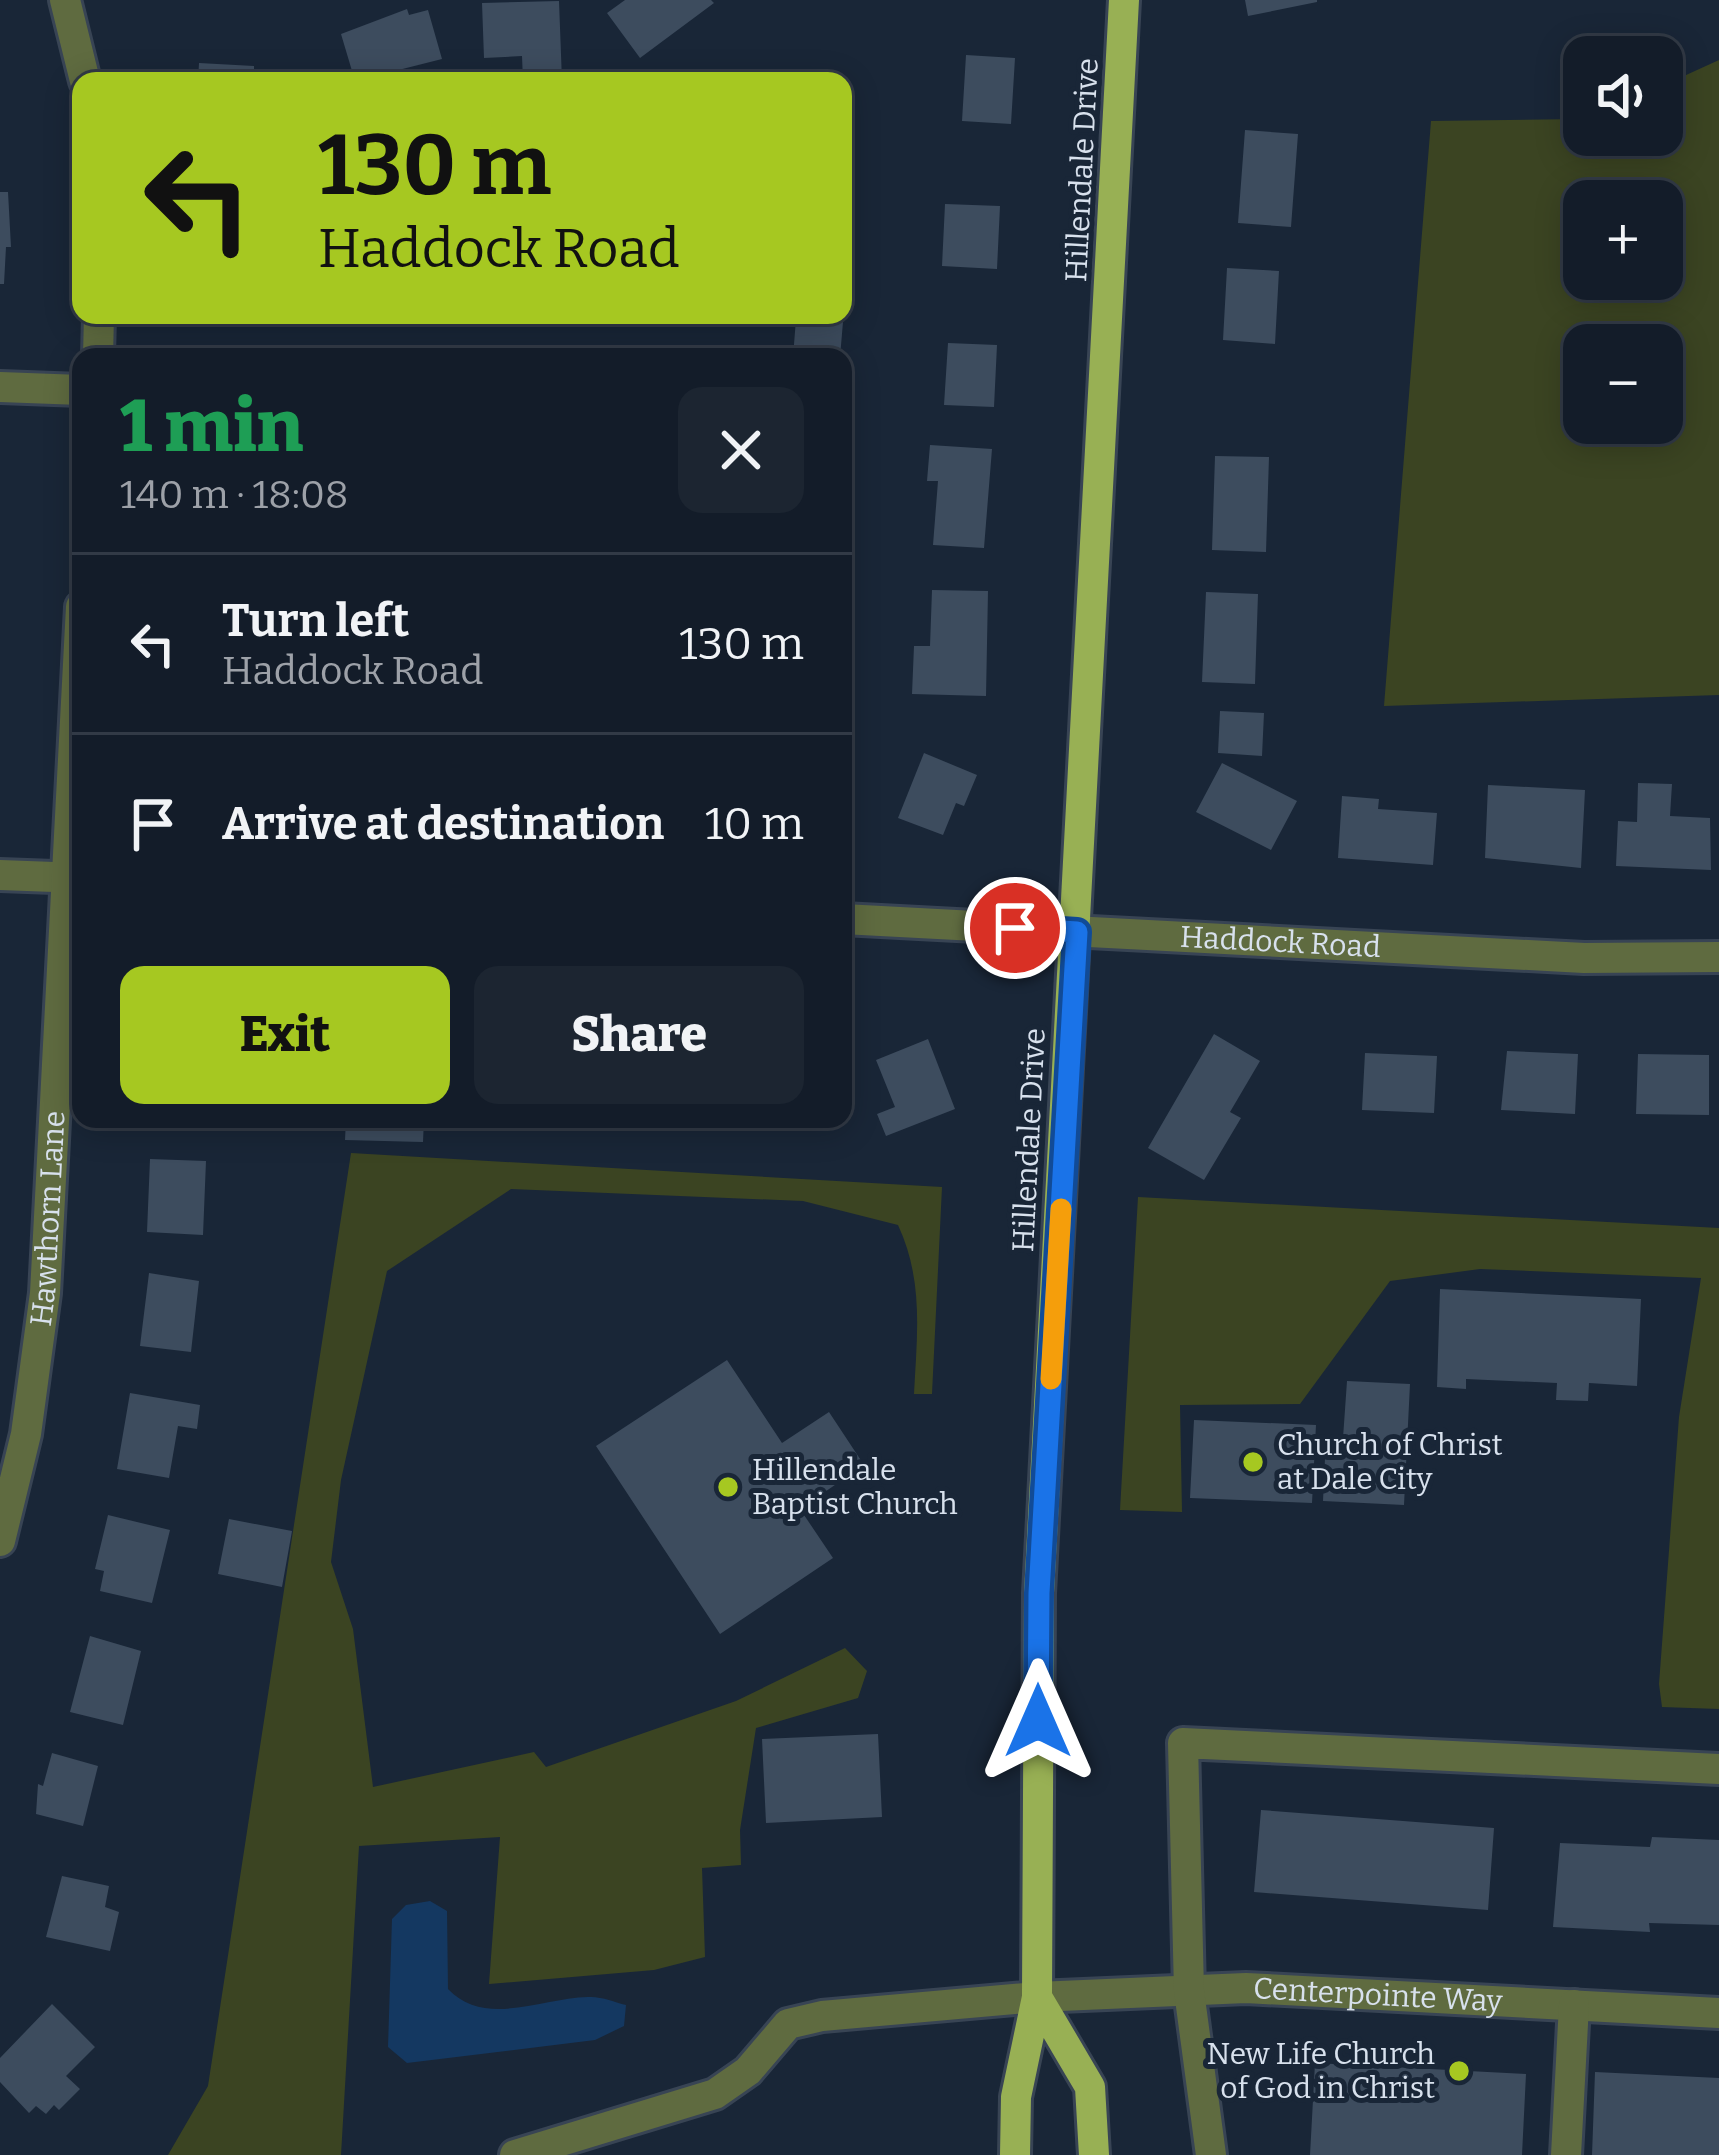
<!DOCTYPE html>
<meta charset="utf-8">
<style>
:root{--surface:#131c29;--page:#1c2531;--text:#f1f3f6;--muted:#9da1a8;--line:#323a46;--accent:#a6c821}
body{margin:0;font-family:Bitter,serif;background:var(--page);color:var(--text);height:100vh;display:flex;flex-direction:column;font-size:45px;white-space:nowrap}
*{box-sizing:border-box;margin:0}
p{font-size:39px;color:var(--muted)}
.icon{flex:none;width:66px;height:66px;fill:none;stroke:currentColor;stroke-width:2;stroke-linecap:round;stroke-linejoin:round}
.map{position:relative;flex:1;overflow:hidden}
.panel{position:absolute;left:72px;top:348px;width:780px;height:780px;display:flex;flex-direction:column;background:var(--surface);border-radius:24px;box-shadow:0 6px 30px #0003,0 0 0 3px var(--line)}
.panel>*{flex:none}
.banner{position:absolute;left:72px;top:72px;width:780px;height:252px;border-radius:24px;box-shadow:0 6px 30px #0003,0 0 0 3px var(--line);background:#a6c821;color:#111;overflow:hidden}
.tools{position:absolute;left:1563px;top:36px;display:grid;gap:24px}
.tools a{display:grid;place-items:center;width:120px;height:120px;border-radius:24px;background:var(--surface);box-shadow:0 6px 30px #0003,0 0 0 3px var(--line);font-size:60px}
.pin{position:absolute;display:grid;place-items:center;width:102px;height:102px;color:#fff;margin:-51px;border:6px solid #fff;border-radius:50%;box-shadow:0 3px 12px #0007}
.me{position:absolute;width:132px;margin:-66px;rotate:0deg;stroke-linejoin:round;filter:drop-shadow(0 0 9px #0008)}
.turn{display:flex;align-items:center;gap:42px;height:252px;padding:0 48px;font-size:54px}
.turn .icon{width:156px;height:156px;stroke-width:2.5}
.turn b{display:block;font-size:84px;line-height:102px}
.round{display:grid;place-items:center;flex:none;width:126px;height:126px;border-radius:24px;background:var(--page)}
.summary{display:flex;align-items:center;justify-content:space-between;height:204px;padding:0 48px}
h1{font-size:72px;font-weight:800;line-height:90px;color:#1e9e55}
.action{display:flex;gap:24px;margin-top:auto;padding:24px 48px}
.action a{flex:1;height:138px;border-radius:24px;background:var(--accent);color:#111;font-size:48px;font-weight:800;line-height:138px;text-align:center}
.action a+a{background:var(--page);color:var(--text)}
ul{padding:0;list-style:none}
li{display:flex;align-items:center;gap:36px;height:180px;padding:0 48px;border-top:3px solid var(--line)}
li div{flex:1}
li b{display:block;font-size:45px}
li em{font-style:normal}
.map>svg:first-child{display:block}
.green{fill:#3b4422;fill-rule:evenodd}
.water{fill:#143861}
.building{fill:#3d4c5e}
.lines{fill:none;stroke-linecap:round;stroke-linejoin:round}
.minor-casing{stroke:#384454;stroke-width:36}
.major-casing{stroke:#384454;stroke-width:36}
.minor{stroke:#5f6b40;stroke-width:30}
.major{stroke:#98b054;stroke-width:30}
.route-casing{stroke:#114b97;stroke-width:30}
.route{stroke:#1a73e8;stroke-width:21}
.slow{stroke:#f59e0b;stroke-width:21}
.poi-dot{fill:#a6c821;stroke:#192637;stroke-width:4.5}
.labels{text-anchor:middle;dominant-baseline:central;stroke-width:10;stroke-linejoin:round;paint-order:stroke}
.street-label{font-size:30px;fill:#d8e1ed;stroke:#192637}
.poi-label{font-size:30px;fill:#d8e1ed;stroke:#192637;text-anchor:start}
</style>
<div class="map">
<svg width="1719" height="2155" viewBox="0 0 1719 2155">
<rect width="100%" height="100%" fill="#192637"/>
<path class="green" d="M1719,60V695L1384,706L1431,121L1584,119V135H1662V86ZM1584,201H1662V279H1584ZM1584,345H1662V423H1584Z
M351,1153L942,1187L932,1394H914C917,1335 924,1281 898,1225L803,1201L511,1189L387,1271L341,1480L331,1562L353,1629L373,1787L534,1752L546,1767L736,1701L845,1648L867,1671L858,1698L756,1728L740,1830L741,1865L702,1868L705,1957L654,1970L489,1984L500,1837L359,1846L341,2155H168L208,2086Z
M1138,1197L1719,1228V1709L1662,1707L1659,1684L1679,1417L1701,1278L1480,1269L1390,1281L1300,1404L1180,1405L1182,1512L1120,1510Z"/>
<path class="water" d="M430,1901L447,1911L448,1989C485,2028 541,1998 588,1997C601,1996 614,2002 626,2005L624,2026L595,2040L407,2063L388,2047L392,1919L406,1905Z"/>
<path class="building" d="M625,0H711L714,3L640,58L607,13Z
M1245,0H1317V2L1248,16Z
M559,1L562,81H523L522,56L484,58L482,3Z
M407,9L409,15L428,10L442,59L355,81L341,34Z
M966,55L1015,58L1011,124L962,121Z
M199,63L254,66V81H198Z
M1245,130L1298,134L1291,227L1238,223Z
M0,192H8L11,247H6L4,284H0Z
M945,204L1000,206L997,269L942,266Z
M1227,268L1279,271L1275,344L1223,340Z
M796,319L843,322L840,357H793Z
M948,343L997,345L994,407L944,405Z
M930,445L992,449L984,548L933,545L938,481H927Z
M1215,456L1269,457L1266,552L1212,550Z
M932,590L988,591L986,696L912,694L914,646H930Z
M1206,592L1258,594L1255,684L1202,682Z
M1220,711L1264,713L1262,756L1218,753Z
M924,753L977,775L964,806L956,803L943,835L898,818Z
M1222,763L1297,801L1271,850L1196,812Z
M1638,783L1672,784L1670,816L1710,818L1711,870L1616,866L1618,821L1637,822Z
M1488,785L1585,790L1581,868L1485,858Z
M1342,796L1379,799L1378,809L1437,813L1433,865L1338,858Z
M1214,1034L1260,1061L1230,1112L1241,1118L1204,1180L1148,1148Z
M928,1039L955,1109L886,1136L877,1114L895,1107L876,1060Z
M1507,1051L1578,1054L1575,1114L1501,1110Z
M1365,1053L1437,1056L1434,1113L1362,1110Z
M1638,1054L1709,1055V1115L1636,1114Z
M346,1119H424L423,1142L345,1140Z
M150,1159L206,1161L203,1235L147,1232Z
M149,1273L199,1281L191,1352L140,1346Z
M1440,1289L1641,1299L1637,1386L1589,1383L1588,1401L1556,1400L1557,1383L1466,1379V1389L1437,1387Z
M727,1360L782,1443L829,1412L864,1465L800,1509L833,1558L720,1634L596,1446Z
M1347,1381L1410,1384L1404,1505L1323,1501L1326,1437L1343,1438Z
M130,1393L200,1405L197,1429L178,1426L169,1478L117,1469Z
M1194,1420L1316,1425L1312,1503L1190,1498Z
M108,1515L170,1530L152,1603L100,1591L104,1571L95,1569Z
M229,1519L292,1531L282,1587L218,1574Z
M90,1636L141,1651L123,1725L70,1712Z
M878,1734L882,1817L766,1823L762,1739Z
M52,1753L98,1766L83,1826L36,1814L38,1784L43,1786Z
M1261,1810L1494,1828L1488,1910L1254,1892Z
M1652,1837L1719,1840V1925L1649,1923L1650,1932L1553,1927L1560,1843L1650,1847Z
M62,1876L109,1886L105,1907L119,1912L110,1951L46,1937Z
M52,2004L95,2047L66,2076L80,2089L59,2110L54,2105L46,2114L36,2106L29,2113L0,2082V2058Z
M1315,2063L1526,2074L1522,2155H1310Z
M1595,2072L1719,2078V2155H1592Z"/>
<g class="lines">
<defs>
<g id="minor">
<path d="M65,0L85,81"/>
<path d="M98,357L99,315"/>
<path d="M0,387L81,390"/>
<path d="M0,875L81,878"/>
<path id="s1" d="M843,919L1584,958L1719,957"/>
<path id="s2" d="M0,1541L26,1434L45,1293L81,607"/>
<path id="s3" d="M515,2155L715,2094L748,2071L788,2024L822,2016L1037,1997L1246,1988L1719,2013"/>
<path d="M1211,2155L1189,1991L1183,1743L1719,1769"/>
<path d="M1566,2155L1574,2005"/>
</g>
<path id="major" d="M1037,1997L1090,2087L1094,2155
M1015,2155L1016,2097L1037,1997L1039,1593L1124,0"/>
</defs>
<use href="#minor" class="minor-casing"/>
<use href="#major" class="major-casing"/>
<use href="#minor" class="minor"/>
<use href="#major" class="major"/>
</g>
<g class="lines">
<defs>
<path id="route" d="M1015,928L1077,932L1039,1593L1038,1721"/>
</defs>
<use href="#route" class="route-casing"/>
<use href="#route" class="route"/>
<path class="slow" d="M1051,1379L1061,1209"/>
</g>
<g class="poi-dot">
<circle cx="1253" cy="1462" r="12"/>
<circle cx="728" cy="1487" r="12"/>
<circle cx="1459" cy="2071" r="12"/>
</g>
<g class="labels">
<g class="street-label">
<text transform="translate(1082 170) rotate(-87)">Hillendale Drive</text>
<text stroke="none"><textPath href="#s1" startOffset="438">Haddock Road</textPath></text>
<text transform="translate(1029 1140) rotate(-87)">Hillendale Drive</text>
<text stroke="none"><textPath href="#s2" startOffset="327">Hawthorn Lane</textPath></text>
<text stroke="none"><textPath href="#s3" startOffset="903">Centerpointe Way</textPath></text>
</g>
<g class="poi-label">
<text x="1277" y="1445">Church of Christ<tspan x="1277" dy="34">at Dale City</tspan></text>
<text x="752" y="1470">Hillendale<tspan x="752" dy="34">Baptist Church</tspan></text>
<text x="1435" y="2054" text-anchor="end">New Life Church<tspan x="1435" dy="34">of God in Christ</tspan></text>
</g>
</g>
</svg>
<div class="tools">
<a><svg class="icon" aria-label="sound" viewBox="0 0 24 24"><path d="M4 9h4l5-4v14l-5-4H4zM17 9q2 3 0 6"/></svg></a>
<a>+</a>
<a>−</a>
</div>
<div class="pin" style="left:1015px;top:928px;background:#d93025"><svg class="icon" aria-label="arrive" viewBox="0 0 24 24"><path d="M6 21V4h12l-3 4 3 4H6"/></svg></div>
<svg class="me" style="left:1038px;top:1721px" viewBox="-20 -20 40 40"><path d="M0-17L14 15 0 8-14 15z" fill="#1a73e8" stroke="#fff" stroke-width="4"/></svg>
<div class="banner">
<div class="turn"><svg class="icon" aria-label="left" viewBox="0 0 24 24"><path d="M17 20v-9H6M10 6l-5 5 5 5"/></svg><div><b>130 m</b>Haddock Road</div></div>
</div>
<section class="panel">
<div class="summary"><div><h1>1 min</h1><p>140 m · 18:08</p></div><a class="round"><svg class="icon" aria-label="close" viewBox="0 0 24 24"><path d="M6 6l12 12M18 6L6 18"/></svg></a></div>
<ul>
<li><svg class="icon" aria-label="left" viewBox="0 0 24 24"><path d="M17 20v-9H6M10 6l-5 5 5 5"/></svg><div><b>Turn left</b><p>Haddock Road</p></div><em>130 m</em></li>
<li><svg class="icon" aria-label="arrive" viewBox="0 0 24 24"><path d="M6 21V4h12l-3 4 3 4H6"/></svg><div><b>Arrive at destination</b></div><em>10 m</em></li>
</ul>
<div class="action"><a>Exit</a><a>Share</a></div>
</section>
</div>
